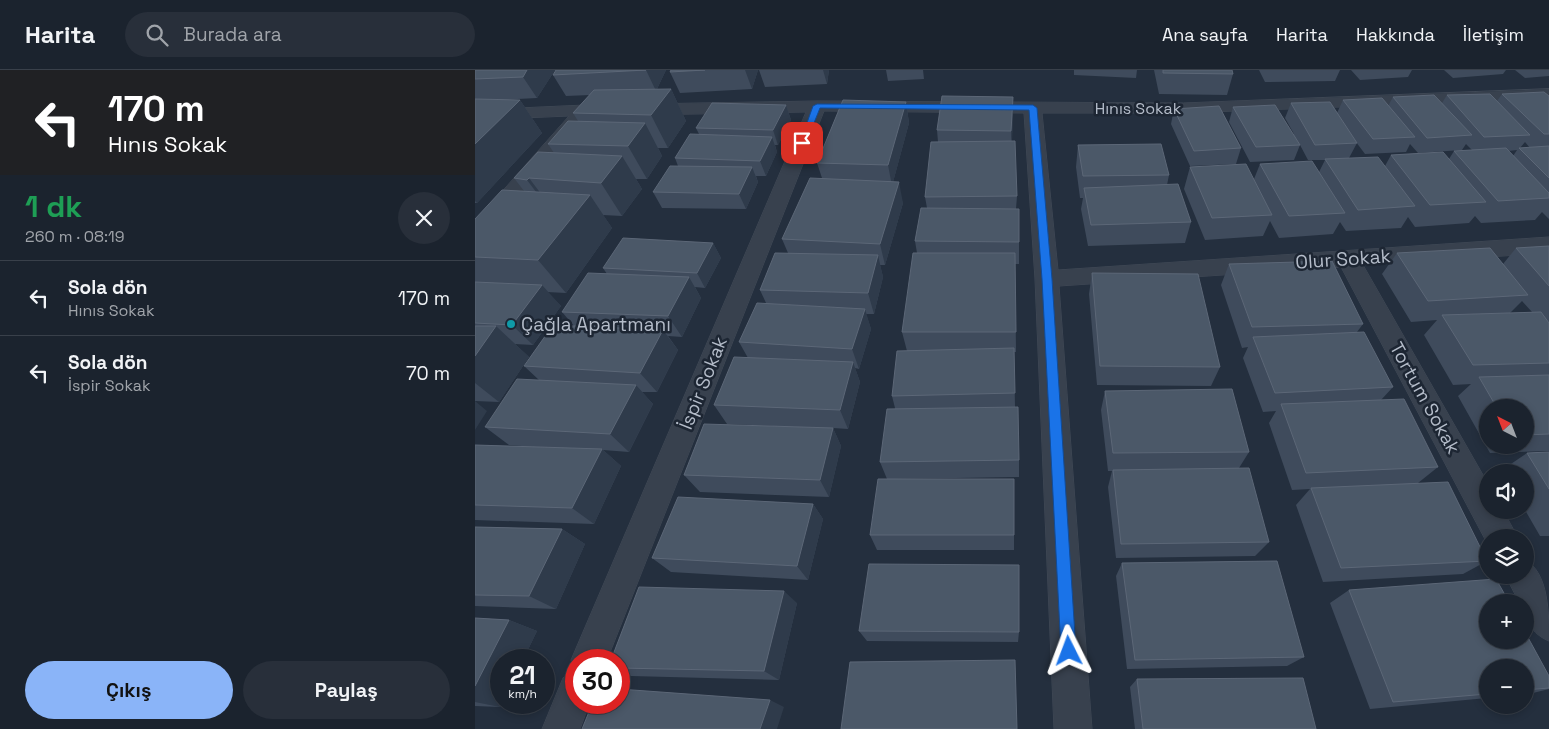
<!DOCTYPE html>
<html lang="tr">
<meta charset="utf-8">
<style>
:root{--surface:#1b232e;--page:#282f3a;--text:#f1f3f6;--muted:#a0a4aa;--line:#39404a;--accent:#8ab4f8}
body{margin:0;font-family:"Space Grotesk",sans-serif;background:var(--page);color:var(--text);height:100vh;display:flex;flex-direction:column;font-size:19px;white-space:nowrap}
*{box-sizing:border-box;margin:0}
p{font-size:16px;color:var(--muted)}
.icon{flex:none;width:28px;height:28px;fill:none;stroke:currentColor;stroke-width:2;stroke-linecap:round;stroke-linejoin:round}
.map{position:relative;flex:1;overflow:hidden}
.sheet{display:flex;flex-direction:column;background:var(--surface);width:475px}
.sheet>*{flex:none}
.hud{background:#202124;color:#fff;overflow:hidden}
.needle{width:32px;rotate:318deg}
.controls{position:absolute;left:1004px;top:329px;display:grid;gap:10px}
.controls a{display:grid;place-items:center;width:55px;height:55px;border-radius:50%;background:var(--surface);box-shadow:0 2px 8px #0003,0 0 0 1px var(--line);font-size:25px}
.speed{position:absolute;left:15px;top:579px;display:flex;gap:10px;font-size:25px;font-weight:700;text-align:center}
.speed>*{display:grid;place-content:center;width:65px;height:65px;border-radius:50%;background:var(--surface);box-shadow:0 2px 8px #0003,0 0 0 1px var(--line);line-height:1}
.speed small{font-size:12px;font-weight:400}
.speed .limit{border:8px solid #d22;background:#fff;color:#111}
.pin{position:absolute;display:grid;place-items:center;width:42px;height:42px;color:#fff;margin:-21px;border-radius:10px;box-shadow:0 2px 8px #0006}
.me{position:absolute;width:55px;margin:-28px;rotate:357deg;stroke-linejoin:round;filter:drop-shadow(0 0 4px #0008)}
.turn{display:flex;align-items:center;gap:18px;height:105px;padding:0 25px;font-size:22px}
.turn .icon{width:65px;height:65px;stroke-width:2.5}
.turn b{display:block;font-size:35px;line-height:42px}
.round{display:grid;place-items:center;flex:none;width:52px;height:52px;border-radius:26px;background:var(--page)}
.summary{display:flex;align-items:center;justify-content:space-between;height:85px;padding:0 25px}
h1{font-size:30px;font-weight:800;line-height:38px;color:#1e9e55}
.primary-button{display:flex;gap:10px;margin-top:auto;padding:10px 25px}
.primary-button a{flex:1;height:58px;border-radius:30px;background:var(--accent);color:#111;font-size:20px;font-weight:800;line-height:58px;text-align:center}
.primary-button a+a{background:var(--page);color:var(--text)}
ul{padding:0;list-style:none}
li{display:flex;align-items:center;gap:15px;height:75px;padding:0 25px;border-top:1px solid var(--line)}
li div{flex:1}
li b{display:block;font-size:19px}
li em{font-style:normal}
header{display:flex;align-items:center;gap:30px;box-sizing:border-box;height:70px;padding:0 25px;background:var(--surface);border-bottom:1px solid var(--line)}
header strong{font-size:24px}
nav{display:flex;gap:28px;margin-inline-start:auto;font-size:18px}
.search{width:350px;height:45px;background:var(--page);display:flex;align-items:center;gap:12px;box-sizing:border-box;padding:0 18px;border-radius:28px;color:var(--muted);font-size:19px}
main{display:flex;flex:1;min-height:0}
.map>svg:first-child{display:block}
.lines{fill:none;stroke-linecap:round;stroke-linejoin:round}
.minor-casing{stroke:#414a57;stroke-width:1}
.minor{fill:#38414e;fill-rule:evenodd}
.wall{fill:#3f4b5c;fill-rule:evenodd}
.shaded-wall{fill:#2f3b4b}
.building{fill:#4b5868;stroke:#5c6777}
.route{fill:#1a73e8;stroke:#114b97}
.culture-dot{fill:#0f9aa8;stroke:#1d2633;stroke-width:2}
.labels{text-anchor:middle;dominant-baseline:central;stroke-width:5;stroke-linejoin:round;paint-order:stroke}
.far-street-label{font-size:16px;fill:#b4bcc9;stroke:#1d2633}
.street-label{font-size:19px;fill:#b4bcc9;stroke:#1d2633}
.poi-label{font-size:19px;fill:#b4bcc9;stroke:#1d2633;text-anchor:start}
</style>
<header>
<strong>Harita</strong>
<div class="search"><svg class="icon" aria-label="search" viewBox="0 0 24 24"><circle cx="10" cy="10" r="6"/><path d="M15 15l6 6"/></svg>Burada ara</div>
<nav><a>Ana sayfa</a><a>Harita</a><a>Hakkında</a><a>İletişim</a></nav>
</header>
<main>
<section class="sheet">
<div class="hud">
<div class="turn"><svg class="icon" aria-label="left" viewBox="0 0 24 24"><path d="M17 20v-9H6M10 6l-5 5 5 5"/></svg><div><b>170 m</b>Hınıs Sokak</div></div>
</div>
<div class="summary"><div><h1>1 dk</h1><p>260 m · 08:19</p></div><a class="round"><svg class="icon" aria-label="close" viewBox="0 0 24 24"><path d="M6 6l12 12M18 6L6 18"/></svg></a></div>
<ul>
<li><svg class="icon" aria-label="left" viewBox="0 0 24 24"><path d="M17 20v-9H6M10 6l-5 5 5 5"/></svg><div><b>Sola dön</b><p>Hınıs Sokak</p></div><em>170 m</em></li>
<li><svg class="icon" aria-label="left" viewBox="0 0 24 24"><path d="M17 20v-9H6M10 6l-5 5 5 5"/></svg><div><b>Sola dön</b><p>İspir Sokak</p></div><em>70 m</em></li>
</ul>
<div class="primary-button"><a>Çıkış</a><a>Paylaş</a></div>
</section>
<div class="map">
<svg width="1074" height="659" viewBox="0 0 1074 659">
<rect width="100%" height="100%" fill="#242f3e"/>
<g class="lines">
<defs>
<path id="minor" d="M1074,19V29L708,43H567L583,200L1074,167V183L888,195L1012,412V440H1028L1043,468H1012V473L866,197L584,216L617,659H579L560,209L549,43L349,41L132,590H101V603L96,590L331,42L106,46L110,50L108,54L8,171L0,173V152L94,46L0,50V40L110,35L342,31L708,33Z
M1050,490C1074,502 1074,545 1074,571C1057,564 1050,551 1050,532H1044L1030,505H1050Z
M101,603V632H115L105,659H67L88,608Z"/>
</defs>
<use href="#minor" class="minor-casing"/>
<use href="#minor" class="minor"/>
</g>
<path class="wall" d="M0,0H80L62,28L25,30H45L67,63L2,133H0Z
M81,0H191L182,19H196L211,51L193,78H183L187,86L172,109H161L167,119L147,146L128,145L137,158L91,223L72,222L86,236L58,275L40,274L54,287L24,332L0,331V149L49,121L39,108L79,83L73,74L103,51L98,43L115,25L91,26L78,5Z
M196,0H283L277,19L205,23L195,2Z
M284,0H354L352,14L290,17Z
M411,0H448L449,9L413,11Z
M599,0H662L661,8L599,5Z
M679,0H757L758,4L752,25L684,24Z
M784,0H865L860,11L790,12Z
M876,0H937L933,7L885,10Z
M969,0H1031L1028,4L978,8Z
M1040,0H1074V6L1050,8Z
M1027,24L1073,26L1074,25V149L1067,142L1060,150L1006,153L1000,146L994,153L940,157L933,147L926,158L871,161L865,152L858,164L804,168L795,151L788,166L730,170L709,119L715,97L779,109L785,94L844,102L850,90H833L825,75L819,90L775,92L754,52L758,37L819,64L810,48L816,33L862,43L868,30L913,36L918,27L967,33L972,25L1022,31ZM878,68L890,84L931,82L935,74L943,83L987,80L991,74L997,80L979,81L974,89L916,85L910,96L874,88L882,73ZM1050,72L1055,78H1045ZM1042,80L1038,86L1033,81Z
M538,27L537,71L542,126L541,139H544V194H540L541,282H539L540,337L544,390V407L420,409H539V480H402L395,465L412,409L405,392L420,338L417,326L432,281L427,262L442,183L440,171L452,138L450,127L463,72L462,60Z
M431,32L434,53L418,112L428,133L410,195H405L408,207L399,244H391L396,259L384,299L380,298L385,312L373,359L358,358L366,376L354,427L225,422L209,405L323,357L252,354L239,335L273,288L264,272L291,233L285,220L313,183L307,169L347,108L342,93Z
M311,35L316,50L303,75H300L302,82L291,106H281L283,112L271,139L187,138L178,122L203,96L200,88L224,64L221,58Z
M699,39L766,78L761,94L715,96L696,54Z
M603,75L694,105L692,115L716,152L710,173L613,176L606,139L608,128H605L601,97Z
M238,173L246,188L230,218L220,217L226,228L207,267L193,266L203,280L182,322H167L178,334L154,382L128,380L146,396L119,454L0,450V375L59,377L34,375L10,357L64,310L49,296L99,256L87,242L132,204L128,198Z
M1074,176V381L1015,383L983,326L996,314L978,315L949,265L962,250L936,252L907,204L922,183L1028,194L1041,178ZM1047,231L1057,242L1035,243ZM1012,338H1050V375H1012Z
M754,194L888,254L882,262L918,317L906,330L963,397L943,413L1012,491L988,504L848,512L821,435L835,419L817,420L794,353L801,341L788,342L768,288L773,277L767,278L746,215Z
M617,203L745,297L736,316L622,315L614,224Z
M630,321L774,382L764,398L794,472L780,486L641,488L633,417L637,401H633L626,340Z
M1074,382V466H1065L1050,440V402H1029L1027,400L1052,383Z
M338,434L348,449L333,510L196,502L177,488Z
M0,457L87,459L110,474L81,539L0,536Z
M647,493L829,587L812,596L652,599L641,506Z
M874,520L1074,606V619L1050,625V598H1012V628L895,639L855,533Z
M322,533L304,610L156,606L144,601V590Z
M0,548L34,550L62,561L48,590H26L25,637L0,636Z
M384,561L544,562L543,572L392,571Z
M662,609L841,659H660L655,617Z"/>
<path class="shaded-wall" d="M52,0H80L62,28L48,7Z
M171,0H191L181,21Z
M270,0H283L277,19Z
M348,0H354L352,14Z
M196,19L211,51L193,78L176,45Z
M538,27V48L536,83V61Z
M45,30L67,63L2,133L0,131V74Z
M431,32L434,53L417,116L413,95Z
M311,35L316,50L303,75L298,60Z
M170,53L187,86L172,109L153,76Z
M297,67L302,82L291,106L285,91Z
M147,86L167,119L147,146L126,113Z
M277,97L283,112L271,139L264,124Z
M54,108L79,141L77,143L52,110Z
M424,112L428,133L410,195L405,174Z
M115,125L137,158L91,223L63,190Z
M238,173L246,188L230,218L222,203Z
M403,185L408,207L399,244L393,223Z
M214,207L226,228L207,267L193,246Z
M67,215L86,236L58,275L37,255Z
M390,239L396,259L384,299L377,279Z
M21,256L54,287L24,332L0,313V286Z
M188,260L203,280L182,322L165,303Z
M378,292L385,312L373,359L365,340Z
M161,315L178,334L154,382L135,364Z
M0,331L12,341L0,360Z
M358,358L366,376L354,427L345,410Z
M127,379L146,396L119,454L97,438Z
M338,434L348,449L333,510L322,496Z
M87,459L110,474L81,539L54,526Z
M309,521L322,533L304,610L289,601Z
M34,550L62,561L48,590H26V632H28L25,637L0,632V616Z
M295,630L309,637L302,659H285Z"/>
<path class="building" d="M0,0H52L48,7L0,9Z
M81,0H171L78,5Z
M196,0H230L195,2Z
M688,0H757L758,4L688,3Z
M196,19L176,45L98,43L119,20Z
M1069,22L1074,26V64H1069L1027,24Z
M1015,24L1055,65L1009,67L972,25Z
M959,25L997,65L952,68L918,27Z
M467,26L538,27L536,61L462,60Z
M907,28L940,67L898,69L868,30Z
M0,29L45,30L0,74Z
M368,30L431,32L413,95L342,93Z
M855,32L882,73L840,75L816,33Z
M237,33L311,35L298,60L221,58Z
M800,35L825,75L781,77L758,37Z
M744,36L766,78L719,81L699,39Z
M93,51L170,53L153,76L73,74Z
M215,64L297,67L285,91L200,88Z
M540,71L542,126L450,127L456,72Z
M686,74L694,105L608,106L603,75Z
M1074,76V108L1044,78Z
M1031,78L1074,123V128L1023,131L979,81Z
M63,82L147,86L126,113L54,108L52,110L39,108Z
M968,82L1011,132L955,135L916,85Z
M903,87L940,136L883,140L850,89Z
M837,91L870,143L814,146L785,94Z
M771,94L797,145L737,148L715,97Z
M195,96L277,97L264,124L178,122Z
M335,108L424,112L405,174L307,169Z
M703,114L716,152L616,155L609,118Z
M27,120L115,125L63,190L0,187V149Z
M446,138L544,139V172L440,171Z
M148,168L238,173L222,203L128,198Z
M1074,176V216L1041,178Z
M1015,178L1053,225L953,231L922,183Z
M300,183L403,185L393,223L285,220Z
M438,183H540L541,262H427Z
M857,191L888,254L777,257L754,194Z
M113,203L214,207L193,246L87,242Z
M617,203L723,204L745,297L625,296Z
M0,212L67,215L37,255L0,253Z
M282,233L390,239L377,279L264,272Z
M1066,242L1074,253V293L998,295L967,245Z
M78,255L188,260L165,303L49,296Z
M0,256H21L0,286Z
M889,262L918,317L800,323L778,267Z
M539,278L540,323L417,326L422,281Z
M259,287L378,292L365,340L239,335Z
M1074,305V364L1050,365V338H1022L1004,307Z
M42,309L161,315L135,364L10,357Z
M757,319L774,382L638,383L630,321Z
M929,329L963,397L831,403L806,334Z
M543,337L544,390L405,392L412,339Z
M229,354L358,358L345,410L209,405Z
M0,375L127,379L97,438L0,435Z
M1074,382V419L1052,383Z
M774,398L794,472L646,474L638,400Z
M403,409H539V465H395Z
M973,412L1012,491L866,498L836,418Z
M203,427L338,434L322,496L177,488Z
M0,457L87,459L54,526L0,525Z
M802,491L829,587L660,590L647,493Z
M394,494L544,495V562L384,561Z
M1021,509L1034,532H1012V570H1050V562L1074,606V618L1050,620V598H1012V624L918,632L874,520Z
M164,517L309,521L289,601L144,598V590H136Z
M0,548L34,550L0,616Z
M540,590L542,659H366L375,592Z
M828,608L841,659H668L662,609Z
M144,619L295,630L285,659H107L118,632H144Z"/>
<path class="route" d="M342,34L558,35L562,38L577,209L601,581L599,586L594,588L588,586L586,581L567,209L554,40L345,38L331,73L324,75L338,36Z"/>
<circle class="culture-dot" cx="36" cy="254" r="5"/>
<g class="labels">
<g class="far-street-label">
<text x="663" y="38">Hınıs Sokak</text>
</g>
<g class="street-label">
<text transform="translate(868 189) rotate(-4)">Olur Sokak</text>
<text transform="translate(228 313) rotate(-68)">İspir Sokak</text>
<text transform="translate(950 328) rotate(61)">Tortum Sokak</text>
</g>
<g class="poi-label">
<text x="46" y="254">Çağla Apartmanı</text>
</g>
</g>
</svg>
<div class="controls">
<a><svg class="needle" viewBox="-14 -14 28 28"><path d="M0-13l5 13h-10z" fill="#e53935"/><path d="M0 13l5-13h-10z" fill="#a0a4aa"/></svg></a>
<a><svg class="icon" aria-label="sound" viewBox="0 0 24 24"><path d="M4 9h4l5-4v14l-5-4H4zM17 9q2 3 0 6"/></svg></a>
<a><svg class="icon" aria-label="layers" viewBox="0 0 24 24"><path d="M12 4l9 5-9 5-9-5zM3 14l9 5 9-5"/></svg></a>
<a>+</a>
<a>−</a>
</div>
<div class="speed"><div>21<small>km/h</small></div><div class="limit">30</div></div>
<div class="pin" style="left:327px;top:73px;background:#d93025"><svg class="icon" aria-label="arrive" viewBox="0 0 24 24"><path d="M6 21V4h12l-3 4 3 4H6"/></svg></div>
<svg class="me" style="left:594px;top:581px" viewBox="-20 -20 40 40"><path d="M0-17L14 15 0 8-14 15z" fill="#1a73e8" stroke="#fff" stroke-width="4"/></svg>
</div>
</main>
